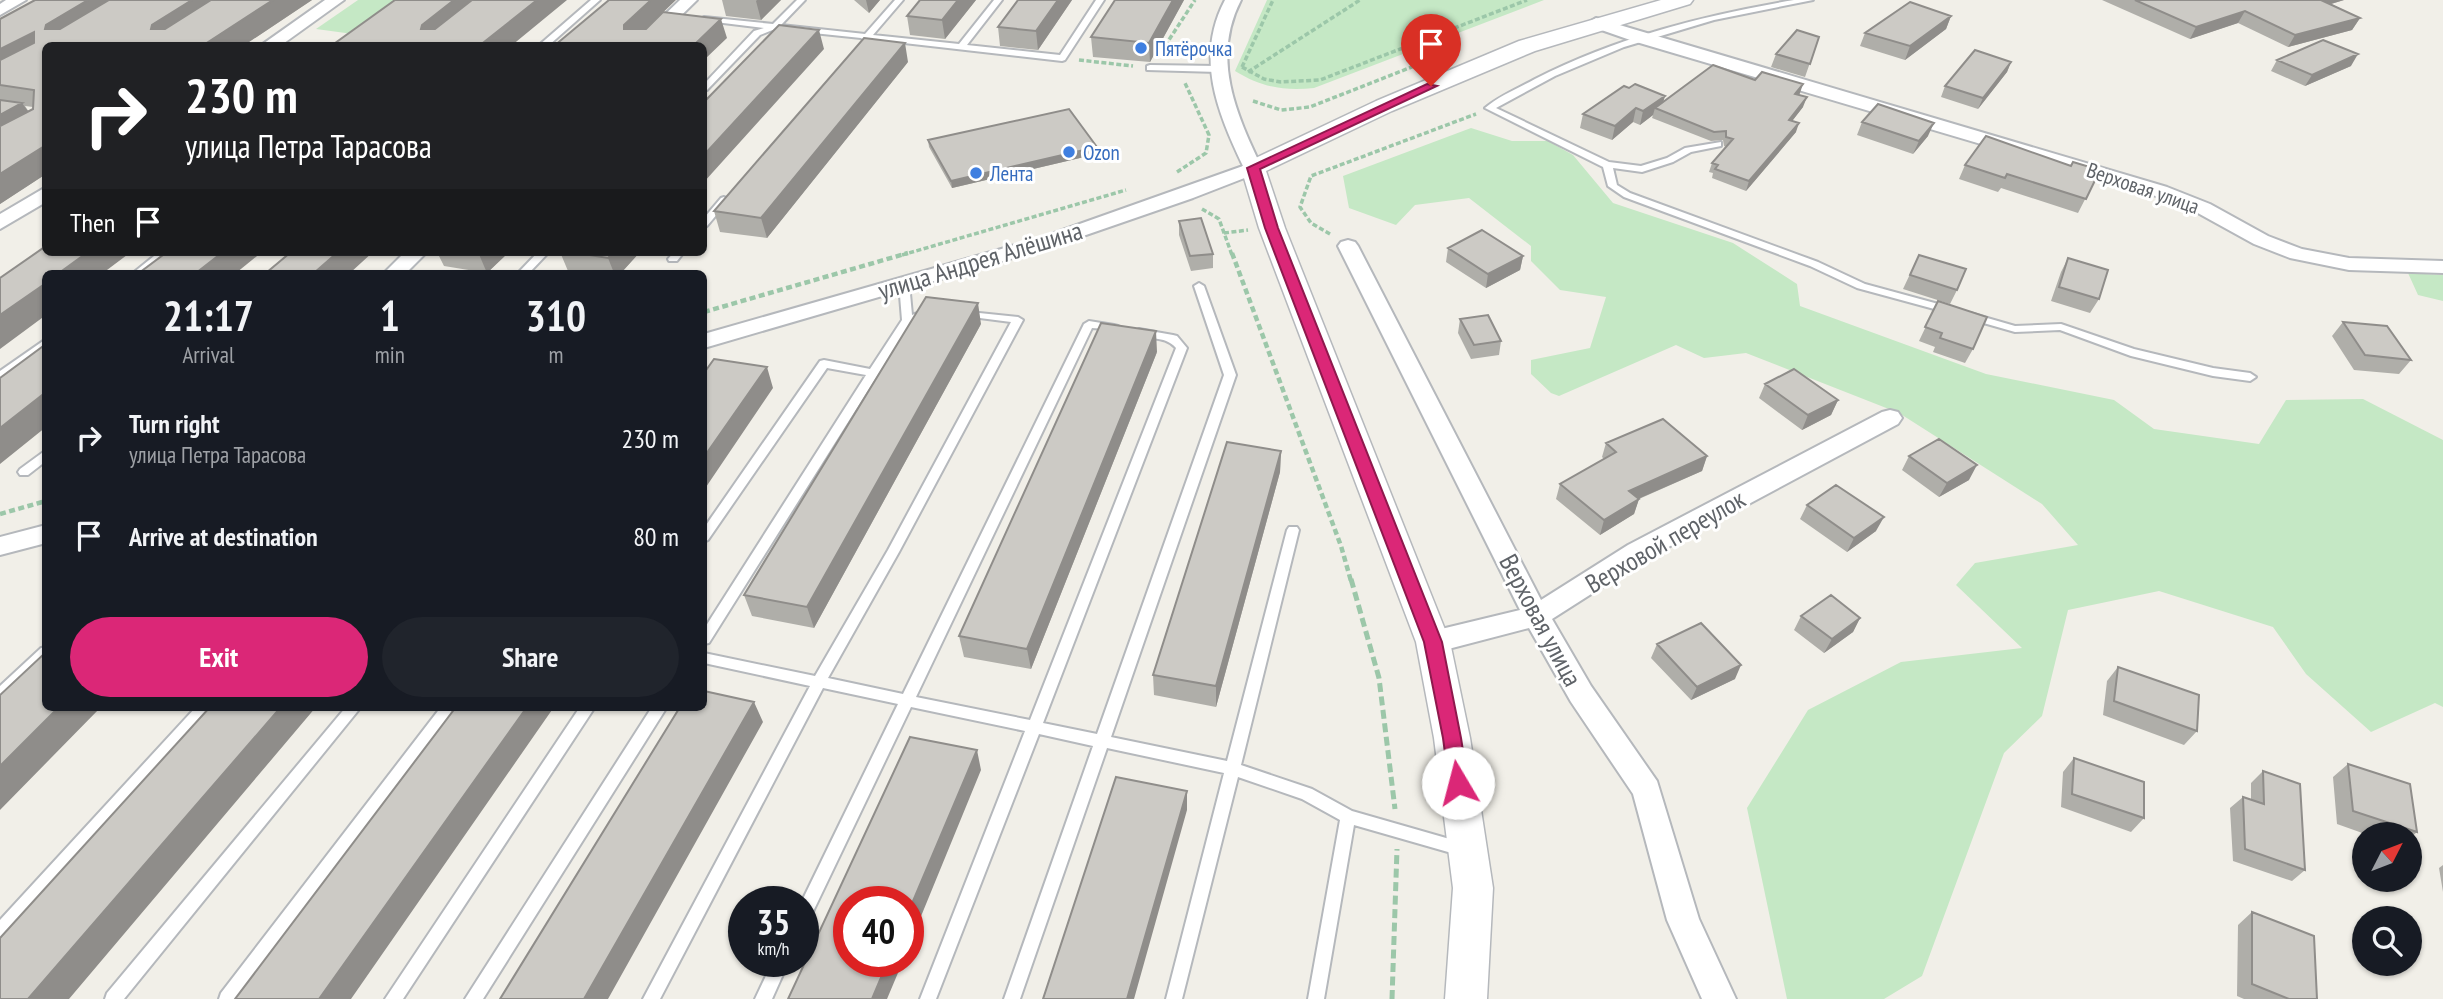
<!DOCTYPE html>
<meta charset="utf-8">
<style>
:root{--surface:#171b24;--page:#20242c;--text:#f1f3f6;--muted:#9ea1a6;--accent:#db2777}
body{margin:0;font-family:"PT Sans Narrow",sans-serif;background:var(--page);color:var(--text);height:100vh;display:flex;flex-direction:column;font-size:26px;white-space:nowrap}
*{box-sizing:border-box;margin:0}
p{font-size:23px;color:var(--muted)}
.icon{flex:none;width:38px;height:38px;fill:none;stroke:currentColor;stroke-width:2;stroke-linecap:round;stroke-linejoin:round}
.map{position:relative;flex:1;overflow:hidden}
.details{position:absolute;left:42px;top:270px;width:665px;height:441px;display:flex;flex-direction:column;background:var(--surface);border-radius:10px;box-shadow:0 2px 5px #0004}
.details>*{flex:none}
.hud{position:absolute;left:42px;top:42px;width:665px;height:214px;border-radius:10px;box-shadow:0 2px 5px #0004;background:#202124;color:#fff;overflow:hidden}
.needle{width:46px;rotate:48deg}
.controls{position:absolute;left:2352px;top:822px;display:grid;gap:14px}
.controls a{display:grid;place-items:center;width:70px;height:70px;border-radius:50%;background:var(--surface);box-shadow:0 2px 5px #0004;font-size:35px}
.speed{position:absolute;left:728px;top:886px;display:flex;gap:14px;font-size:35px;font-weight:700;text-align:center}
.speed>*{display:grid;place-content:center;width:91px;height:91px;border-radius:50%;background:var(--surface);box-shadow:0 2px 5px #0004;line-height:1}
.speed small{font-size:18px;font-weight:400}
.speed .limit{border:10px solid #d22;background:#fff;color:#111}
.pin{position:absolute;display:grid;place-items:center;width:60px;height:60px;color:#fff;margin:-72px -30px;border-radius:50% 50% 50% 0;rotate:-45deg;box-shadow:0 0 7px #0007}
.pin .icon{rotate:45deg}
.me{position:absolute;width:77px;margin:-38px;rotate:352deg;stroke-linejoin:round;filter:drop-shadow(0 0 5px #0008)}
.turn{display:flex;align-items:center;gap:24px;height:147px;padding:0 28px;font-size:32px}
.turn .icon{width:91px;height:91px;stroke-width:2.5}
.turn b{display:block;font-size:49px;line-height:60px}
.then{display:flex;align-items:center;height:66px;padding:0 28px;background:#0003;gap:14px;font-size:26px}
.eta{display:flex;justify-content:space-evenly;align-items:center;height:119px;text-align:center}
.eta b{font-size:42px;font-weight:600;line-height:49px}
.cta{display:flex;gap:14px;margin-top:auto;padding:14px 28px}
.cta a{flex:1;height:80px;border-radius:42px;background:var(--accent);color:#fff;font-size:28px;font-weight:600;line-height:80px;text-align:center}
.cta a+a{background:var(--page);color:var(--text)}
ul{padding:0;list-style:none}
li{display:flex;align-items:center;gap:21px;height:98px;padding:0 28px}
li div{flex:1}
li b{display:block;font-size:26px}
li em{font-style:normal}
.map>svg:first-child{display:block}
.green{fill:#c5e8c5}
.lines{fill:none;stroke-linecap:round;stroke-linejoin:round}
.service-casing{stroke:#b5b8bc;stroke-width:4}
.minor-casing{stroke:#b5b8bc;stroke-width:4}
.tertiary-casing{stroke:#b5b8bc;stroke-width:3}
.path-far2{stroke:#9cc7a9;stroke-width:3.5;stroke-dasharray:5 2.5;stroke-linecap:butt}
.path-far1{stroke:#9cc7a9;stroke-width:4.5;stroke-dasharray:6 3.5;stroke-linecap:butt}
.path{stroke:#9cc7a9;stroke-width:5;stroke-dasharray:9 4.5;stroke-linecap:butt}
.service{fill:#fff;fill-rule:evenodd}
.minor{fill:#fff;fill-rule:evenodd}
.tertiary{fill:#fff;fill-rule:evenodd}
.wall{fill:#afaea9;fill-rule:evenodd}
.shaded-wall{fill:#8f8d8a}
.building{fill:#cccac5;stroke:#8f8d8a;stroke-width:2}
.route{fill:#db2777;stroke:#8e194d;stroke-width:2}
.shop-dot{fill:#3f7fe0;stroke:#fff;stroke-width:2.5}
.labels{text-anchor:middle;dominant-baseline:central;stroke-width:6;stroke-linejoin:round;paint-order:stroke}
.far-shop-label{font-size:21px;fill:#366cbe;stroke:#fff;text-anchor:start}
.far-street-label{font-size:21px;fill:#5f6368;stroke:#fff}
.street-label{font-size:26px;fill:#5f6368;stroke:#fff}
</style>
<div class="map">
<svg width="2443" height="999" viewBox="0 0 2443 999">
<rect width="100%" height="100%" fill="#f1efe8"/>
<path class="green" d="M358,0H401L353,34L316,29Z
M1267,0H1544L1314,88C1283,91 1261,87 1235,71Z
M1471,128L1512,141H1548L1573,155L1613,203L1733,243L1797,284L1800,306L1986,374L2114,400L2154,429L2259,444L2286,400L2363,399L2443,440V707L2435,703L2371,732L2306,674L2273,627L2159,591L2068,610L2042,716L2004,753L1922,976L1884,999H1787L1747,808L1808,710L1901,662L2022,648L1956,585L1975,563L2078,545L2042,504L1899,413L1746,353L1704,358L1676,345L1559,396L1551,393L1531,374V360L1590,348L1606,297L1560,290L1531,261V246L1469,198L1415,205L1396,225L1349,208L1343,176Z
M2408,273L2443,275V301L2418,295Z"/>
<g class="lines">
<defs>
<path id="service" d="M591,0H600L548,46H538Z
M797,0H805L781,25L865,34L895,0H903L873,35L959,44L994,0H1002L967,45L1060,55L1096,0H1104L1065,60L1062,61L869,39L865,41L861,38L775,29L760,35L707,90H704V84L754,31L764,28L707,21H704V17L773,24Z
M1794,0H1813L1714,20L1624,47L1555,76L1496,108L1609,162L1641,166L1667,158L1685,148L1721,142V146L1691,152L1673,162L1642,172L1613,168L1617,185L1630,193L1818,262L1865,284L1953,308L1954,310L1953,312L1949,313L1857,288L1810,266L1624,197L1608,186L1603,167L1485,108C1499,96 1519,88 1535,79C1617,37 1705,15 1794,0Z
M1150,65L1218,66L1222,69L1218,72L1147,70V66Z
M724,197L729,200L707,226L704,227V218L721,198Z
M159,252H170L144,273H133Z
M538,252H549L529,273H518Z
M674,252H684L677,261H669L668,259Z
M904,280L909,283L912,315L929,309L934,312L911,322L709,643L704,644V629L866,375L827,368L708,540L704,542V528L820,361L824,360L870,369L902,320L899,283Z
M1199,283L1204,286L1236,375L1111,737L1227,761L1287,530L1289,527H1297L1299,530L1241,765L1312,789L1352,811L1467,844L1470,849L1467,854L1462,856L1354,825L1324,999H1308L1340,820L1302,799L1238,777L1182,999H1166L1224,773L1107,748L1020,999H1004L1093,746L1039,734L936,999H920L1025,731L911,707L809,920L803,922V901H802L898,704L823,688L660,999H643L810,686L704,663V653L815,676L888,550L1011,322L964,316L959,313L960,311L1018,317L1023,320L899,552L828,678L903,694L1084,324L1089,321L1114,325L1118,326L1119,328L1118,330L1092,328L916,697L1030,720L1176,348C1164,334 1147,342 1134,332L1139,329L1173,335L1177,336L1187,348L1043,723L1097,734L1224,375L1194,286Z
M1970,313L2015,326L2061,324L2134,349L2213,368L2250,373L2256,377L2250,381L2213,376L2131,356L2060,330L2015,332L1966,318L1965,316Z
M46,339V348L0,380V371Z
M46,450V461L28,475H20L18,472L20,469Z
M46,647V661L5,699L0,701V686L41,648Z
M196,707H212L6,937L0,940V920Z
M346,707H361L124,999H105L107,993Z
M441,707H456L237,999H219L221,993Z
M580,707H595L403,999H385Z
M652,707H667L483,999H465Z
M773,961H789L772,999H755Z"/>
<path id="minor" d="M6,0H26L0,15V4Z
M325,0H344L280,46H260Z
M680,0H697L650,46H632Z
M1225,0H1241C1211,58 1236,114 1262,168L1260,172L1193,198L1057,245L704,348V334L1043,237L1243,166C1217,111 1195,57 1225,0Z
M1596,18L2167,187L2210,204L2268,236L2302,249L2349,258L2443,261V273L2349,270L2290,258L2254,244L2196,212L2153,195L1633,41L1590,26L1588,23Z
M46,187V202L0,229V214Z
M1348,240L1355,242L1358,246L1541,600L1628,545L1882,412L1890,410L1898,412L1902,418L1898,424L1646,559L1552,619L1591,686L1657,781L1699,919L1736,999H1702L1667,920L1633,794L1571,702L1529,628L1433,653L1423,650L1419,642L1423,634L1433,631L1520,610L1338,246L1341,242Z
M405,252H427L406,273H384Z
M46,525V543L0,555V537Z"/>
<path id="tertiary" d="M1661,0H1693L1690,4L1535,51L1392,111L1266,171L1285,228L1450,642L1470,738L1493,888L1487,999H1445L1453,888L1434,738L1416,642L1259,228L1241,168L1245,163L1376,101L1519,41Z"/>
</defs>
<use href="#service" class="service-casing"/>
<use href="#minor" class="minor-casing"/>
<use href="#tertiary" class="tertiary-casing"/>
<path class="path-far2" d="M1161,52L1195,0
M1079,60L1133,66
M1242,67L1264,79L1281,82L1320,80L1527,0
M1242,67L1273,0
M1248,72L1360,0
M1253,101L1281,110L1310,107L1455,50
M1177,172L1206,153L1209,135L1185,83
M1202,209L1219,219L1232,255
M1224,233L1248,230
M1330,234L1311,223L1300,207L1311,176L1476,114
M902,255L1126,190"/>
<path class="path-far1" d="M1232,253L1341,546L1351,581
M704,312L908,253
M0,514L46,501"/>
<path class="path" d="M1351,579L1379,678L1395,809
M1392,999L1397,849"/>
<use href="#service" class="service"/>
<use href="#minor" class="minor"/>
<use href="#tertiary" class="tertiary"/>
</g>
<path class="wall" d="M312,0L243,46H46V174L0,204V19ZM25,106L33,107V109L29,112Z
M722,0H781L761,20L726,16Z
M854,0H880L869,13Z
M920,0H976L945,39L910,35L907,16Z
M1018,0H1072L1038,50L1000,46L998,27Z
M1115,0H1184L1150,62L1093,57L1091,37Z
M2102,0H2344L2331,4L2360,18L2352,30L2288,47L2238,23L2190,39Z
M1951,16L1946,29L1905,60L1860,46L1865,33Z
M1819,37L1805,77L1771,67L1776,54Z
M2277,60L2351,66L2305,86L2271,71Z
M908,62L767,238L720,232L714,211Z
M2011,62L2007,72L1978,109L1941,97L1945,86Z
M1755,80L1800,93L1799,95L1803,107L1792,121L1796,132L1746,191L1712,178L1713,173L1709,172L1712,163L1726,147L1724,146L1723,140L1711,141L1652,118L1653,115L1640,125L1633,122L1612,140L1580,128L1583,114L1629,88L1665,96L1663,102Z
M1862,122L1928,136L1913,154L1857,135Z
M928,140L1097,154L952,188L929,147Z
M1965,165L2071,166L2100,170L2078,213L2001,188L1998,192L1959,179Z
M1179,221L1213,254V268L1191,271L1179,235Z
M1448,248L1523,256L1520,270L1486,288L1446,262Z
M437,252H509L487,273L444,266Z
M560,252H640L621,273H581L568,271Z
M1919,255L1957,290L1950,304L1903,289Z
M2068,258L2099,299L2090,313L2051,301L2061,272Z
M1938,301L1973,349L1965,363L1933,352L1935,347L1919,341Z
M1460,319L1501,341L1499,355L1471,359L1458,333Z
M2343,322L2411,360L2399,374L2354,370L2332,336Z
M981,324L814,628L752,616L744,595Z
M1157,352L1031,669L964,657L959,636Z
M1765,384L1838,400L1831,415L1802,430L1759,398Z
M1606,443L1707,456L1702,471L1639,499L1634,514L1600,535L1556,499L1560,484L1604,459L1602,457Z
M1281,451L1280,472L1216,707L1154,695L1153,675Z
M1909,456L1969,480L1939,497L1902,470Z
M1807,505L1876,531L1847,552L1800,519Z
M1801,616L1860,618L1853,632L1824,653L1794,630Z
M1657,644L1735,679L1691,700L1651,658Z
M2118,667L2197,731L2184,745L2103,715L2107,681Z
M2074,758L2144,818L2131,832L2061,807L2063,772Z
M2348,764L2417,832L2410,838V835H2368L2337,824L2333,777Z
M2263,771L2305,870L2292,881L2233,861L2230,808L2243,797L2251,800V783Z
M2443,865V892L2439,868Z
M2252,912L2317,999H2244L2237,996L2238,925Z"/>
<path class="shaded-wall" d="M88,0H131L58,46L45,29L46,25Z
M192,0H232L164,44L151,29L152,25Z
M273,0H312L243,46H202Z
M454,0H486L430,44L421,29L422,25Z
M537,0H567L511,46H479Z
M651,0H676L630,44L624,29V25Z
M757,0H781L761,20L756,1Z
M866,0H880L869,13Z
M958,0H976L945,39L942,20Z
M1058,0H1072L1038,50L1036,31Z
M1173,0H1184L1150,62L1149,43Z
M2317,0H2344L2311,10Z
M2245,11L2238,23L2190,39L2196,27Z
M1951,16L1946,29L1905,60L1910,46Z
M2360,18L2352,30L2288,47L2295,35Z
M721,19L727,38L704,60V46H693Z
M819,30L824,49L704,182V155Z
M34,32L46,50L0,75V49Z
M905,43L908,62L767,238L761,218Z
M2358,54L2351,66L2305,86L2312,75Z
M2011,62L2007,72L1978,109L1983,98Z
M1803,84L1800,93L1792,103L1795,94Z
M1665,96L1661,109L1655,108L1653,115L1640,125L1643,111Z
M1807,97L1803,107L1786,129L1789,120Z
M22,103L36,122L0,143V115Z
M1636,108L1633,122L1612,140L1615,126Z
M1799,123L1796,132L1746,191L1749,181Z
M1934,123L1928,136L1913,154L1919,141Z
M46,145V174L0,204V174Z
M1097,147V154L952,188L951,181Z
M88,252H131L103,273H59Z
M223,252H262L236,273H196Z
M338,252H373L350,273H314Z
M478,252H509L487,273Z
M614,252H640L621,273H614L608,258Z
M1523,256L1520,270L1486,288L1488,274Z
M46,283V315L0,349V315Z
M978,303L981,324L814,628L807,607Z
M1156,331L1157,352L1031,669L1027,649Z
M767,367L773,388L704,490V457Z
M46,392V427L0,464V428Z
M1838,400L1831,415L1802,430L1808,415Z
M1281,451L1280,472L1216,707V686Z
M1707,456L1702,471L1624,505L1629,491Z
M1977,465L1969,480L1939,497L1947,483Z
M1639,499L1634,514L1600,535L1604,520Z
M1884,517L1876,531L1847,552L1854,538Z
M1860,618L1853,632L1824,653L1832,639Z
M1741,665L1735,679L1691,700L1697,687Z
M754,702L763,722L608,999H584Z
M59,707H101L0,810V766Z
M281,707H316L69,999H28Z
M527,707H554L351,999H319Z
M977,750L981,770L908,948V913Z
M1187,791V810L1134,999H1127Z
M888,961H903L887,999H872Z"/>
<path class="building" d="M35,0H88L46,25L45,29H60L109,0H192L152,25L151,29H165L211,0H273L202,46H46V145L0,174V126L33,109L34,90L0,85V60L34,43V32L0,49V19Z
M395,0H454L422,25L421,29H435L472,0H537L479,46H331Z
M609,0H651L624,25V29H646L663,12L721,19L693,46H554Z
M920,0H958L942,20L907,16Z
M1018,0H1058L1036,31L998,27Z
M1115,0H1173L1149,43L1091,37Z
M2135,0H2321L2360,18L2295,35L2245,11L2196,27Z
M1910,2L1951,16L1910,46L1865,33Z
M779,25L819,30L704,155V102Z
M1797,30L1819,37L1810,64L1776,54Z
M864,38L905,43L761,218L714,211Z
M2323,40L2358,54L2312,75L2277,60Z
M1975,50L2011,62L1983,98L1945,86Z
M1713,65L1755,80L1762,72L1803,84L1795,94L1807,97L1789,120L1799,123L1749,181L1715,169L1718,165L1712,163L1733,139L1726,137V131L1714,132L1655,108Z
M1635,84L1665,96L1643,111L1636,108L1615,126L1583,114L1624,86L1629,88Z
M0,100L22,103L0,115Z
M1878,104L1934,123L1919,141L1862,122Z
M1069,109L1097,147L951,181L928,140Z
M1986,136L2071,166L2073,162L2100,170L2086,199L2007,174L2005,178L1965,165Z
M1201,218L1213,254L1190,256L1179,221Z
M1482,230L1523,256L1488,274L1448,248Z
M46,246V252H88L59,273H46V283L0,315V278Z
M167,252H223L196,273H139Z
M291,252H338L314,273H266Z
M571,252H614L608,258Z
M1919,255L1966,269L1957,290L1910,275Z
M2068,258L2108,270L2099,299L2059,287Z
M926,297L978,303L807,607L744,595Z
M1938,301L1987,317L1973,349L1940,338L1942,333L1925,327Z
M1488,315L1501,341L1474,345L1460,319Z
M2343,322L2387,326L2411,360L2365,355Z
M1101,323L1156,331L1027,649L959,636Z
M46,344V392L0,428V378Z
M714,359L767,367L704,457V373Z
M1794,369L1838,400L1808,415L1765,384Z
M1663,419L1707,456L1629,491L1639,499L1604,520L1560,484L1616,452L1606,443Z
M1939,439L1977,465L1947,483L1909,456Z
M1227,442L1281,451L1216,686L1153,675Z
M1836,485L1884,517L1854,538L1807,505Z
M1831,595L1860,618L1832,639L1801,616Z
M1701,623L1741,665L1697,687L1657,644Z
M46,652V707H59L0,766V695Z
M2118,667L2199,695L2197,731L2114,701Z
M704,691L754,702L584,999H500L680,707H704Z
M210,707H281L28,999H0V938Z
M456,707H527L319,999H235Z
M910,737L977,750L908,913V901H849V961H888L872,999H788Z
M2074,758L2144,782V818L2072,794Z
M2348,764L2410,784L2417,832L2353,811Z
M2263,771L2300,784L2305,870L2245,849L2243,797L2264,804Z
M1116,777L1187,791L1127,999H1043Z
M2252,912L2314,936L2317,999H2289L2252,984Z"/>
<path class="route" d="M1427,84L1437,86L1260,169L1278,228L1442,642L1461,738L1468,783L1465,789L1458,791L1451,789L1449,783L1443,738L1424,642L1265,228L1247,168Z"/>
<g class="shop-dot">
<circle cx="1141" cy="48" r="7"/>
<circle cx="1069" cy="152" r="7"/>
<circle cx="976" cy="173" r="7"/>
</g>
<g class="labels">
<g class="far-shop-label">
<text x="1155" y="48">Пятёрочка</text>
<text x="1083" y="152">Ozon</text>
<text x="990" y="173">Лента</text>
</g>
<g class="far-street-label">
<text transform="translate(2143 188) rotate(19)">Верховая улица</text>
</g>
<g class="street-label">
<text transform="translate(980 260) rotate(-17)">улица Андрея Алёшина</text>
<text transform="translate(1665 541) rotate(-30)">Верховой переулок</text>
<text transform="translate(1541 620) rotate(62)">Верховая улица</text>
</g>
</g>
</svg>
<div class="controls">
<a><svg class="needle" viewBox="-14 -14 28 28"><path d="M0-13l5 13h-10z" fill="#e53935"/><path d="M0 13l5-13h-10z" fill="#9ea1a6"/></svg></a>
<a><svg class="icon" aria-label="search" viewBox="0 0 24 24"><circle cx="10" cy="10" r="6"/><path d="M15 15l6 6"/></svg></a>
</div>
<div class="speed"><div>35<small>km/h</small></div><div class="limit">40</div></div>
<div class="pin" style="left:1431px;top:86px;background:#d93025"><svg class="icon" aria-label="arrive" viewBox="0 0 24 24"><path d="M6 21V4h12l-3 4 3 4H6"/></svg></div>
<svg class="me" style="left:1458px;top:783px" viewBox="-20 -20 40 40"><circle r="19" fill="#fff"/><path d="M0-13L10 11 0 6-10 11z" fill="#db2777"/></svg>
<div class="hud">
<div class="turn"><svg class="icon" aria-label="right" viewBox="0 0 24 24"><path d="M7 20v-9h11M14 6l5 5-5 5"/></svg><div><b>230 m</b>улица Петра Тарасова</div></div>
<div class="then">Then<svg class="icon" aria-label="arrive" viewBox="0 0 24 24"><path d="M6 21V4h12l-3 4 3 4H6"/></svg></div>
</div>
<section class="details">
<div class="eta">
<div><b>21:17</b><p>Arrival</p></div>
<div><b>1</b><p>min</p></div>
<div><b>310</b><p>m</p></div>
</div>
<ul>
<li><svg class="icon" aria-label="right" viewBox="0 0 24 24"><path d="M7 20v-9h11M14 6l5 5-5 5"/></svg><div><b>Turn right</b><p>улица Петра Тарасова</p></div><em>230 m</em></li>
<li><svg class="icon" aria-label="arrive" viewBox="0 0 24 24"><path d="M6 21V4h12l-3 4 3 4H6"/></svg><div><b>Arrive at destination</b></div><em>80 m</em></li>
</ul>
<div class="cta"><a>Exit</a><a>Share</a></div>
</section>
</div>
